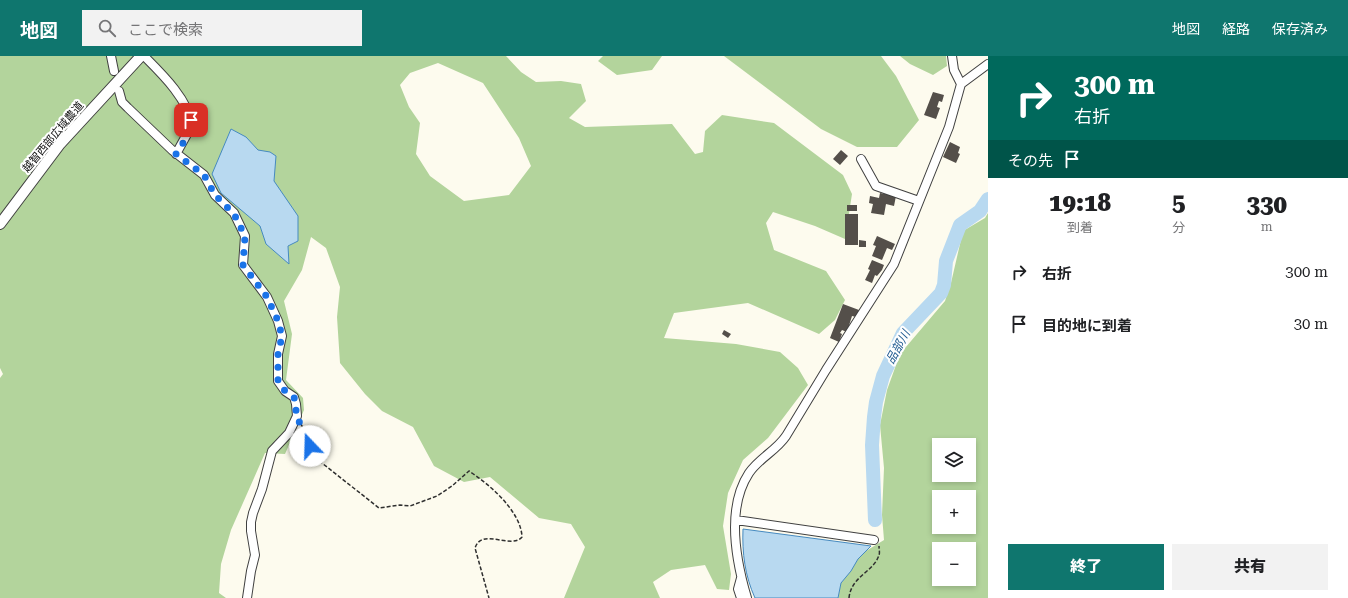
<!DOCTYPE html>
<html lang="ja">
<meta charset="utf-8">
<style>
:root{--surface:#fff;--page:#f2f2f2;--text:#202124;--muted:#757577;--accent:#0f766e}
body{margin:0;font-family:"Roboto Serif","Noto Sans JP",serif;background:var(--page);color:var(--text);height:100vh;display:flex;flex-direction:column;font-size:15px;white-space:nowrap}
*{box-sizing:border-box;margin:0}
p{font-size:13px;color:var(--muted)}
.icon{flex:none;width:22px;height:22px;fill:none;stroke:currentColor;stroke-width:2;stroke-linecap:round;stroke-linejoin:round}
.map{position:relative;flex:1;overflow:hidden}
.side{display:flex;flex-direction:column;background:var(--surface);width:360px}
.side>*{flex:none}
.hud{background:#00695c;color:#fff;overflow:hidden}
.tools{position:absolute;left:932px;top:382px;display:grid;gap:8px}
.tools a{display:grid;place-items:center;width:44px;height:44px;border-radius:0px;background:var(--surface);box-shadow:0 2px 6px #0003;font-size:20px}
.pin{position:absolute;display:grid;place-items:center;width:34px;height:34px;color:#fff;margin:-17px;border-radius:8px;box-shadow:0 2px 6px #0006}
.me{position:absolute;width:44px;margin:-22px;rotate:339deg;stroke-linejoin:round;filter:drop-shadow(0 0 3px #0008)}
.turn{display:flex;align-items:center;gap:14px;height:84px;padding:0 20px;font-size:18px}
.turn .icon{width:52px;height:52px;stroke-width:2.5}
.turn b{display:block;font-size:28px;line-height:34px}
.then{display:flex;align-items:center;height:38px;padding:0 20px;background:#0003;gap:8px;font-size:15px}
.eta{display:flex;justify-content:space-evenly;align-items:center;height:68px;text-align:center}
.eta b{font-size:24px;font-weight:800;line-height:28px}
.button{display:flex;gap:8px;margin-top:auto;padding:8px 20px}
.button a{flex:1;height:46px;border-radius:0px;background:var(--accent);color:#fff;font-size:16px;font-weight:800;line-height:46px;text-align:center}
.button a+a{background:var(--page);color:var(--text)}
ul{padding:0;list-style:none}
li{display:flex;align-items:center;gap:12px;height:52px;padding:0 20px}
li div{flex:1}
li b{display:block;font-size:15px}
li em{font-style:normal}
header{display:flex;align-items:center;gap:24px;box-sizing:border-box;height:56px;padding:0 20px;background:var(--accent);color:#fff}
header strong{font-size:19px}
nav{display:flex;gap:22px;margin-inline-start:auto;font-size:14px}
.search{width:280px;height:36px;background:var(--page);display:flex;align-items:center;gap:10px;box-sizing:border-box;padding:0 14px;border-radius:0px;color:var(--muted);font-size:15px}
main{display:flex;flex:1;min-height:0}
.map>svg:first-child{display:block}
.forest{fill:#b3d49c;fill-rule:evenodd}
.water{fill:#b8d9f0;stroke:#468ac0}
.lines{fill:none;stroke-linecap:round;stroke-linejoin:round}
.river{stroke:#b8d9f0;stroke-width:14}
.building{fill:#544f4a}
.minor-casing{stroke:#404040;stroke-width:10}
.tertiary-casing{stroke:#404040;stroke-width:12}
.path{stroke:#2f2f2f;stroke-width:1.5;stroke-dasharray:4 2;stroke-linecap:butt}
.minor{stroke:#fff;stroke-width:8}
.tertiary{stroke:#fff;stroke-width:10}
.route{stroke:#1a73e8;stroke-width:7;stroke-dasharray:0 12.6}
.labels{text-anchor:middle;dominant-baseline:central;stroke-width:4;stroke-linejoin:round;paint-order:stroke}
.street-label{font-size:11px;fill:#0d0d0d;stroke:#fff}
.water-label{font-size:12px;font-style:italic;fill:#235d92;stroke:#fff}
</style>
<header>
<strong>地図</strong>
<div class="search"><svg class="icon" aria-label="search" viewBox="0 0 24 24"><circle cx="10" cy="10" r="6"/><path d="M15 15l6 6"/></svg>ここで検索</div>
<nav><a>地図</a><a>経路</a><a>保存済み</a></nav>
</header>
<main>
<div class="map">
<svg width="988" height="542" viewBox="0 0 988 542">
<rect width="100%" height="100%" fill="#fdfbee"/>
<path class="forest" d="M0,0H506L521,16L536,26L561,25L581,28L586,45L569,62L585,71L672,68L695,98L703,96L705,75L722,59L774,67L843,119L852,138L845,183L815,170L773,156L766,167L774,194L826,215L845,244L835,264L819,278L748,247L674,257L664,282L736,288L780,296L798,312L808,329L768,382L743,404L728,437L723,470L731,518L729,534L717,533L705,509L671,514L653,526L660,542H564L585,491L571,468L539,462L490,421L464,426L434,410L413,371L382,355L365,338L340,307L337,261L340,231L326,192L311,181L302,214L284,245L292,278L286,324L303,342L304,354L285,398L265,397L231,474L221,508L219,537L226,542H0V322L3,318L0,312ZM438,7L483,27L519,82L531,110L509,139L464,145L430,120L416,98L420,67L409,51L400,29L410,17Z
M603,0H662L652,14L617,19L598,5Z
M724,0H881L896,20L919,64L897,91H857L821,73Z
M900,0H946L947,10L933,19L910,8Z
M988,157V542H833L837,522L861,498L884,484L882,459L884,412L880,369L887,334L900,298L945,245L951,227L963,175L985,162ZM939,389H969V419H939ZM939,441H969V471H939ZM939,493H969V523H939Z"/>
<path class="water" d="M231,73L246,81L258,94L270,96L276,100L274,125L298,160V185L288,190L289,208L266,188L260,170L221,137L212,118Z
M743,473L871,490L858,503L851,515L841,527L838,542H755C745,520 742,497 743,473Z"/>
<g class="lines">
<path class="river" d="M875,464L872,389L874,361L876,346L883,320L903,277L941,237L944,229L946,205L960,169L980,155L988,143"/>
</g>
<path class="building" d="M933,36L944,39L942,46L939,45L937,51L940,52L936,63L924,59Z
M950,86L960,91L958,97L960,98L956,107L943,101Z
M841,94L848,100L840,109L833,103Z
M880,137L896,140L894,150L886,148L884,159L871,157L873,148L869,147L870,140L879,142Z
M847,149H857V155H847Z
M845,158H858V189H845Z
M877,180L895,188L892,194L887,192L882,204L872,200L876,190L873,189Z
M859,184L866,185V191H859Z
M872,204L884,209L882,214L877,220L875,219L872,227L865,224L870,214L868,213Z
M843,248L859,254L856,261L852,260L847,276L842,274L840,277L842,278L839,286L830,282Z
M724,274L731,278L728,282L722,278Z"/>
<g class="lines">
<defs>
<path id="minor" d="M111,0L114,15
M144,0C162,18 188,43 192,69L176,98
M952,0L954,14L961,28
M119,35L122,46L128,52L172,94L204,119L215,139L234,157L245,180L243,209L267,241L278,265L282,280L278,298V325L285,335L294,341L296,348L297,360L289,377L272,395L262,433L253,457L251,466V475L255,499L251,515L247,542
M861,103L876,130L919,145
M736,464L874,484
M741,542L738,533L741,522
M747,542C736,505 726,452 749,417C759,402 776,395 786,380L826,314L894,208L949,71L961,28L988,8"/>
<path id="tertiary" d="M0,168L60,88L141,0"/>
</defs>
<use href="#minor" class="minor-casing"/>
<use href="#tertiary" class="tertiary-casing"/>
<path class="path" d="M301,368L307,380L313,400L379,452L400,449L410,450L437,440L452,430L469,415C489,428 521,455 522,481C511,494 482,471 475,492L489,542
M849,542C851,520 874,516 879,499C880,497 879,493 879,490"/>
<use href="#minor" class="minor"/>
<use href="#tertiary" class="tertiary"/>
</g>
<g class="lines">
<path class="route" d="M191,64C193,75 182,88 176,98L204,119L215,139L234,158L245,180L243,209L267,241L278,265L282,280L278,298V325L285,335L294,341L296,348V360L307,380L310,390"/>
</g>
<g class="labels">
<g class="street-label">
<text transform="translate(53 81) rotate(-50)">越智西部広域農道</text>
</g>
<g class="water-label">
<text transform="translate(898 291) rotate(-61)">品部川</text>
</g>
</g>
</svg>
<div class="tools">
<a><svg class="icon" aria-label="layers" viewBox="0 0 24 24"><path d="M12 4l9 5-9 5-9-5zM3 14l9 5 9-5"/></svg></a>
<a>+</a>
<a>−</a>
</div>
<div class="pin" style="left:191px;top:64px;background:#d93025"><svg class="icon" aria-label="arrive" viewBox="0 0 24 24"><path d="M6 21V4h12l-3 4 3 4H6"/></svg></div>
<svg class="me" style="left:310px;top:390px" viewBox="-20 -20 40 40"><circle r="19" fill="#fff"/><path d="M0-13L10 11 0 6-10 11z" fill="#1a73e8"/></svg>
</div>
<section class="side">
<div class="hud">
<div class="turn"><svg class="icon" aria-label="right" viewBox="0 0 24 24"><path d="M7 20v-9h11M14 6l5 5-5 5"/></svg><div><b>300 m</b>右折</div></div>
<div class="then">その先<svg class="icon" aria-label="arrive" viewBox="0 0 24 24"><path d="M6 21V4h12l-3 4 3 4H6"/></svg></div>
</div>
<div class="eta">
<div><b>19:18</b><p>到着</p></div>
<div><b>5</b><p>分</p></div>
<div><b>330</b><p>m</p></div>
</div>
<ul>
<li><svg class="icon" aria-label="right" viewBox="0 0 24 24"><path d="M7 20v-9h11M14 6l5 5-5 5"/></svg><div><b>右折</b></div><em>300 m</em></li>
<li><svg class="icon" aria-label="arrive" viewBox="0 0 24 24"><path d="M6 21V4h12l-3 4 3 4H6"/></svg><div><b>目的地に到着</b></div><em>30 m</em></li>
</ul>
<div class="button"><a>終了</a><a>共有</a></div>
</section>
</main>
